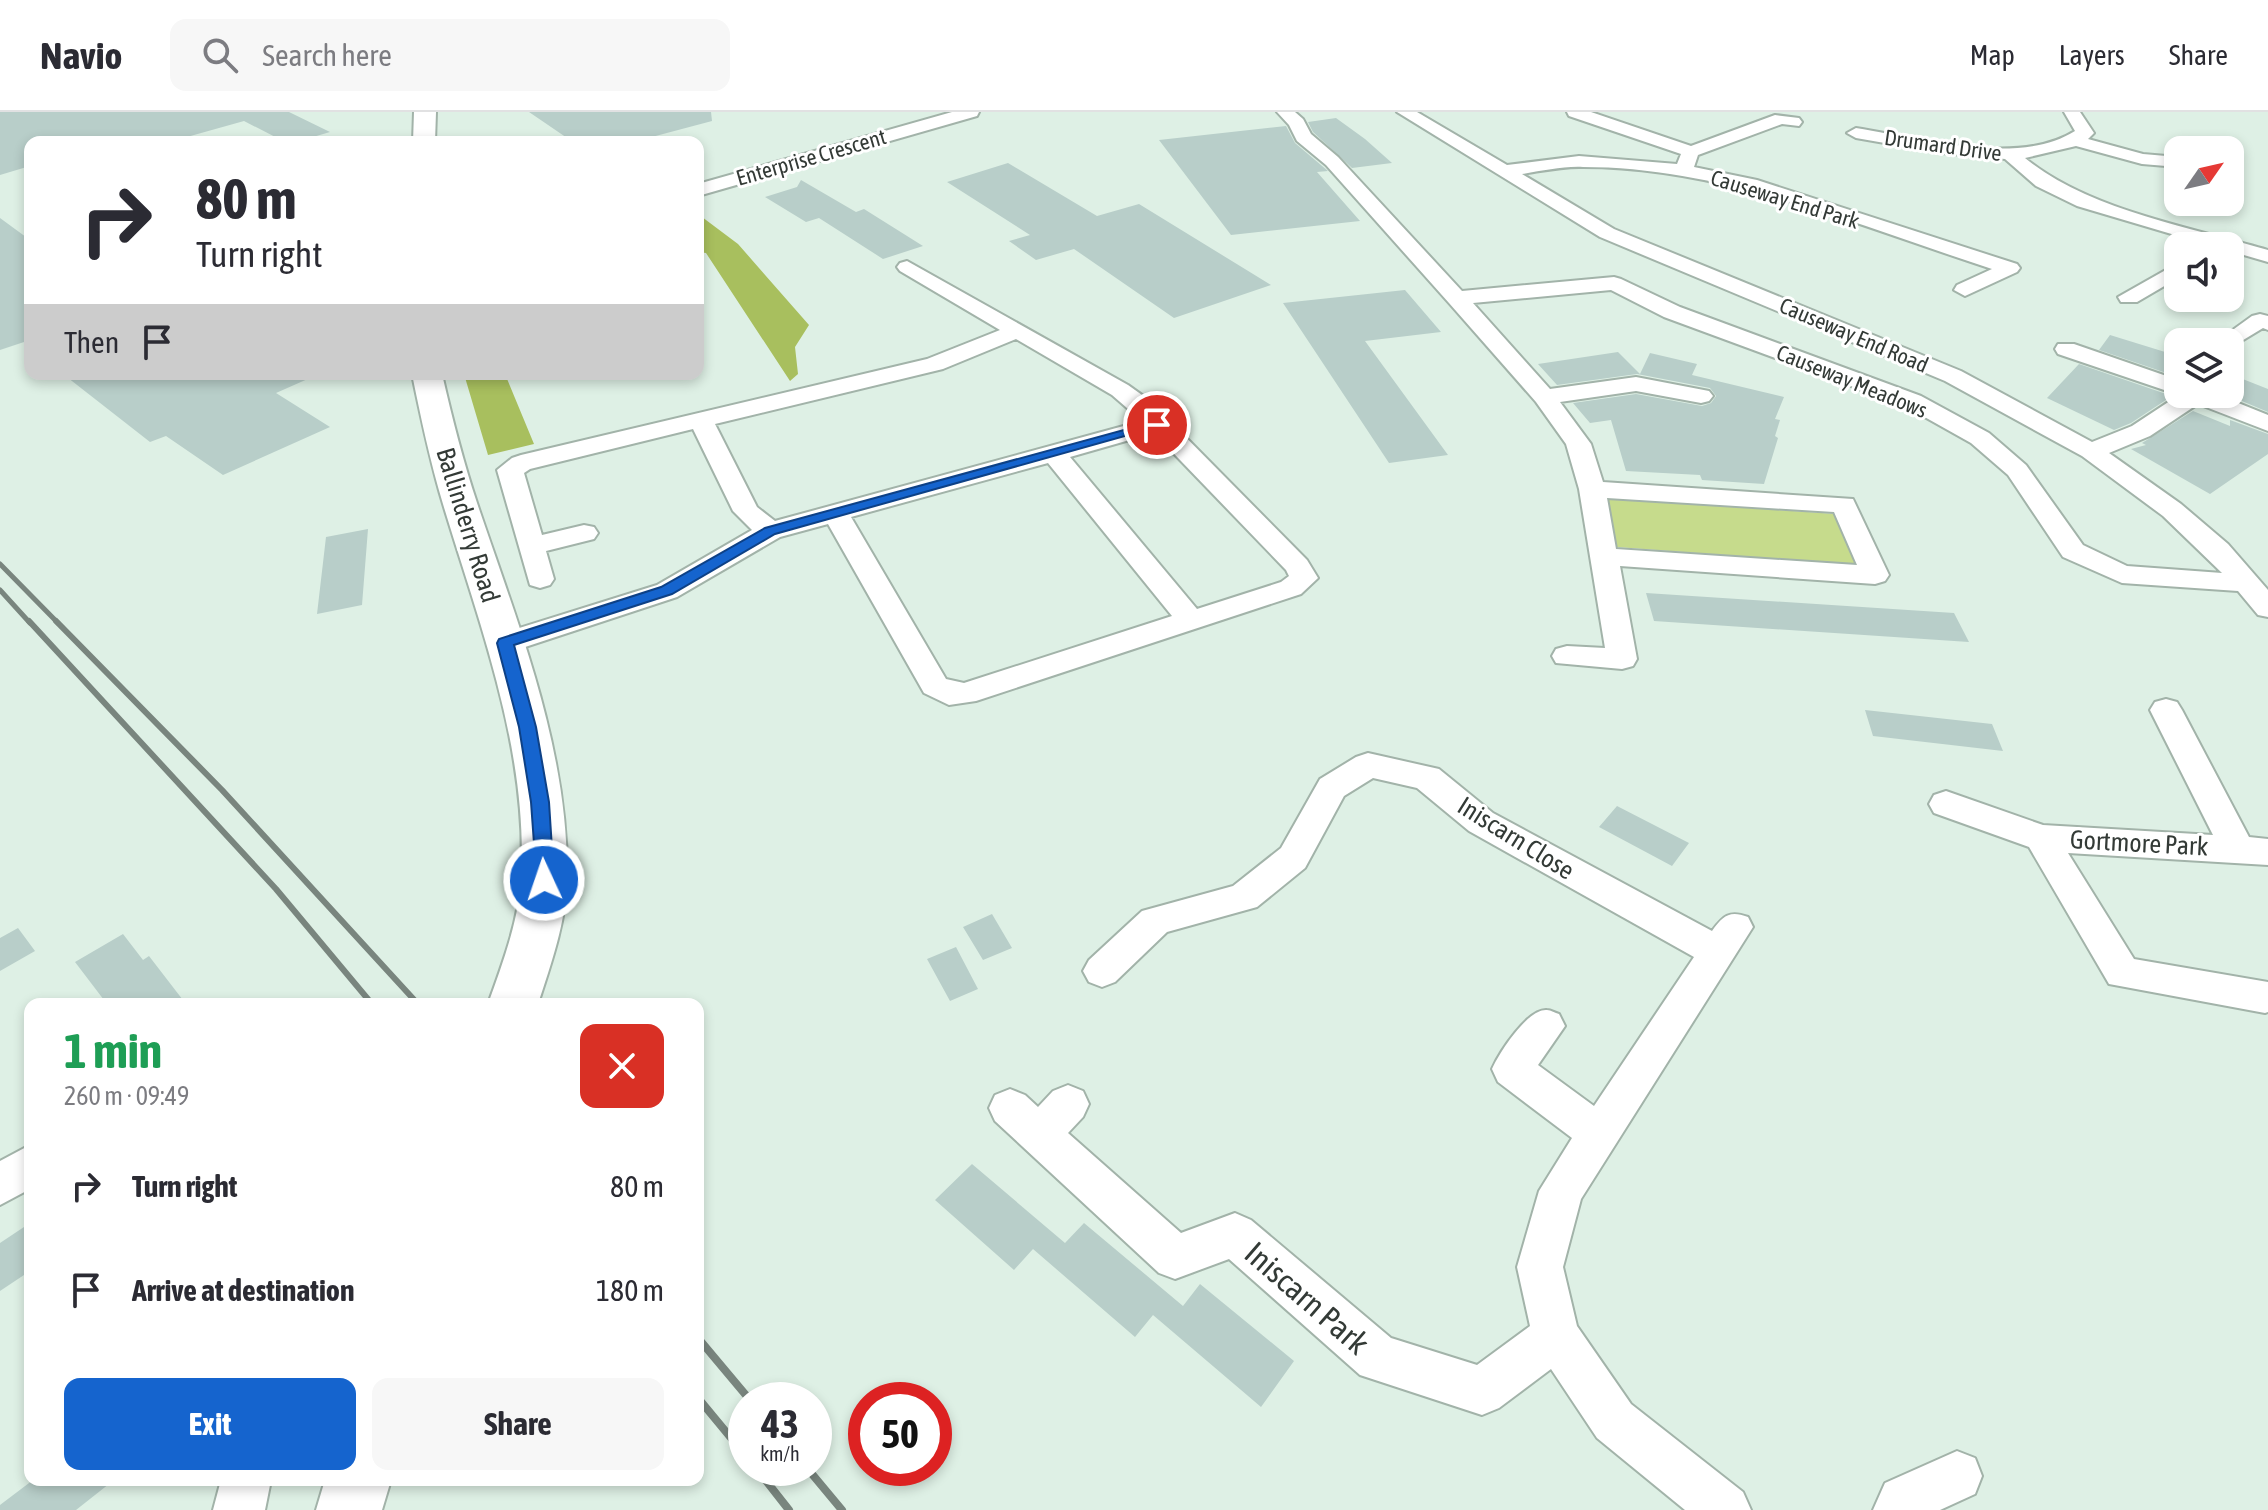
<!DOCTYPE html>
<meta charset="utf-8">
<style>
:root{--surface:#fff;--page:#f7f7f7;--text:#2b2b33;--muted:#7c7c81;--line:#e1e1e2;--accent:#1564ce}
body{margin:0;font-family:"Asap Condensed",sans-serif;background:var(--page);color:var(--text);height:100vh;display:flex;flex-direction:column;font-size:30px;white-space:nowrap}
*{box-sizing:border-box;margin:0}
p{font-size:26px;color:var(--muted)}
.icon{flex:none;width:44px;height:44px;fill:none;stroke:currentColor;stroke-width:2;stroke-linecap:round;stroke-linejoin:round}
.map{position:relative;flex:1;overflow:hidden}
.side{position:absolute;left:24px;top:886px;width:680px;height:488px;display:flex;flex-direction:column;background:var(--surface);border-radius:16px;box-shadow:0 4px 12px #0003}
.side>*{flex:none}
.top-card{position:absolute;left:24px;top:24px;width:680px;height:244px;border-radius:16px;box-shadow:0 4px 12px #0003;background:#fff;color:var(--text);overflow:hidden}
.needle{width:52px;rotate:56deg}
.controls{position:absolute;left:2164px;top:24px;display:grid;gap:16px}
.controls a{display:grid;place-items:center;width:80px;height:80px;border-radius:16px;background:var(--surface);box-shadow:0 4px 12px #0003;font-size:40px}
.speed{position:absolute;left:728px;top:1270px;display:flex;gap:16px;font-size:40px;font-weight:700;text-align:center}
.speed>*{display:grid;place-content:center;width:104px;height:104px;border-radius:50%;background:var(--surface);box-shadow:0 4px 12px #0003;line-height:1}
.speed small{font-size:20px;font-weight:400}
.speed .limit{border:12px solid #d22;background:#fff;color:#111}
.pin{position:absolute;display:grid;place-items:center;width:68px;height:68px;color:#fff;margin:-34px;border:4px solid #fff;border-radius:50%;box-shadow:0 2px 8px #0007}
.me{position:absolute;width:88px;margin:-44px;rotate:357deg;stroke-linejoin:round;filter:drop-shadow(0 0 6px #0008)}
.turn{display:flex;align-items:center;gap:28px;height:168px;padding:0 40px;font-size:36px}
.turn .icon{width:104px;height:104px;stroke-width:2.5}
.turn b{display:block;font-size:56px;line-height:68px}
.then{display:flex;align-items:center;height:76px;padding:0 40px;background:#0003;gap:16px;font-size:30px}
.round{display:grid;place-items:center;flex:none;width:84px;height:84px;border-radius:16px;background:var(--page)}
.head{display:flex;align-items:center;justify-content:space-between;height:136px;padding:0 40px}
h1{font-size:48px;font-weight:700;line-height:60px;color:#1e9e55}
.primary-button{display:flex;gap:16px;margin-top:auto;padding:16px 40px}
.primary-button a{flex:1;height:92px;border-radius:16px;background:var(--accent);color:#fff;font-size:32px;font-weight:700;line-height:92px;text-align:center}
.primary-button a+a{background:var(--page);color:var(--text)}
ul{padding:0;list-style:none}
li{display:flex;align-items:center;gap:24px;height:104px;padding:0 40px}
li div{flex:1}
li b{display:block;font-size:30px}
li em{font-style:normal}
header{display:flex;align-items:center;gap:48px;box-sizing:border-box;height:112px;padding:0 40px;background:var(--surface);border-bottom:2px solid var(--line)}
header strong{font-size:38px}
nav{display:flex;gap:44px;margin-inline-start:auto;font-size:28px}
.search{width:560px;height:72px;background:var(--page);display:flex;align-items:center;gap:20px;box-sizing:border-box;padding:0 28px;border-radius:16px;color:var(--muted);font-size:30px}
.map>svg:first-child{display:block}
.green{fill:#c6db8c}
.forest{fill:#a8bf5e}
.building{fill:#b8cec9}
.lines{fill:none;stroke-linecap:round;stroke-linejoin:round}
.street-casing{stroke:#a2b3a9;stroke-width:4}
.secondary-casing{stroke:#a2b3a9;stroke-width:4}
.street{fill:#fff;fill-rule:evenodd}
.secondary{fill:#fff;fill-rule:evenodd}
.rail-far2{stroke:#79857e;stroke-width:5}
.rail-far1{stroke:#79857e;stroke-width:6}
.rail{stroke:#79857e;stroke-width:8}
.route{fill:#1564ce;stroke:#0e4186;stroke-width:2}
.labels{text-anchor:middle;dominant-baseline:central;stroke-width:6;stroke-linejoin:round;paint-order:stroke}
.far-street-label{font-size:22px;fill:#333a36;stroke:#fff}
.street-label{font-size:26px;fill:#333a36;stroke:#fff}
.near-street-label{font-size:32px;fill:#333a36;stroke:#fff}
</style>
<header>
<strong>Navio</strong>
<div class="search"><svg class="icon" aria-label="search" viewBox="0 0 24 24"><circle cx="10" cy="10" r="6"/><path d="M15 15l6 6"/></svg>Search here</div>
<nav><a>Map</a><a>Layers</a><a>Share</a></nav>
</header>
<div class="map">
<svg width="2268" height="1398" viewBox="0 0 2268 1398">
<rect width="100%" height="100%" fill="#def0e5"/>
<path class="green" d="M1606,386L1836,402L1858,453L1617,435Z"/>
<path class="forest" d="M698,102L738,132L809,213L795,235L798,262L790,269L706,141L698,140Z
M464,262H505L534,332L488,343Z"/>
<path class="building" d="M0,0H289L330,20L296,30H285L244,9L169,30H30V54L0,63Z
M529,0H711L712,9L633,30H573Z
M1336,6L1365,27L1392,51L1352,56L1313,20L1308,10Z
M1286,14L1295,31L1328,59L1317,60L1360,109L1231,123L1159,28Z
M1008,51L1097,104L1139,92L1271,173L1174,206L1074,137L1036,148L1009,129L1030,123L947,70Z
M801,68L856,100L864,97L923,134L883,147L819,106L806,110L765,85L797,75Z
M0,106L30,128V228L0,238Z
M1405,178L1441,220L1365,229L1448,343L1389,351L1283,191Z
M2110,223L2178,244V265L2099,238Z
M1618,240L1640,262L1650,241L1697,252L1692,263L1784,285L1775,307L1780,308L1775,324L1778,326L1764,372L1702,368L1700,363L1626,359L1611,308L1590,311L1573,291L1636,282L1702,294L1711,291L1716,284L1710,276L1637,262L1557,273L1538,252Z
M2079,252L2172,284L2131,311L2114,318L2047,286Z
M63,262H319L276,281L330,315L223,363L166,324L150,330Z
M2230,262L2268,277V300L2230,284Z
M2193,299L2230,314V308L2268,322V342L2210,382L2131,337L2146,333L2142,331Z
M368,417L362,493L317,502L326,425Z
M1646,481L1954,501L1969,530L1654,509Z
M1865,598L1992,612L2003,639L1873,624Z
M1617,694L1689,731L1672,754L1599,715Z
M992,802L1012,836L983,848L963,815Z
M18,816L35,839L0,859V826Z
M123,822L143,848L149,844L186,892H107L75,850Z
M956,835L978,877L950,889L927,847Z
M972,1052L1065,1131L1084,1111L1183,1194L1200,1172L1294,1249L1261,1295L1153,1203L1135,1225L1033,1137L1014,1158L935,1088Z
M30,1111V1159L0,1179V1131Z
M33,1368H114L76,1398H0V1393Z"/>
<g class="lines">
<defs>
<path id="street" d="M952,0H979L977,4L698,84V72Z
M1277,0H1295L1303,7L1311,22L1338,45L1462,179L1614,165L1621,167L1680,195L1921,284L1989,321L2026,353L2083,433L2127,454L2222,461L2163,404L2082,344L1945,269L1600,125L1397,0H1417L1507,53L1579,44L1677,52L1681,42L1569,4L1567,0H1591L1691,34L1775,3L1799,6L1802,10L1799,14L1782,12L1698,43L1694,55L1757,68L2017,152L2020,156L2017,160L1965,184L1954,178L1957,173L1992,157C1859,114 1724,55 1583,55C1563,54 1542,59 1522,62L1614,117L1961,259L2092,330L2132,314L2179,283L2058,242L2055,237L2058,232H2074L2178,268V282H2216L2268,303V319L2198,292L2150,324L2109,341L2181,392L2228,432L2268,478V505L2258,503L2238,479L2122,471L2063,445L2008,363L1971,331L1905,294L1664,205L1611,178L1473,191L1550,277L1636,265L1709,279L1713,284L1709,289L1701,291L1636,279L1560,290L1591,332L1603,370L1853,387L1889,463L1885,469L1875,472L1620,454L1637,547L1633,554L1622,557L1556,551L1552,544L1556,537L1567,534L1605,536L1579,377L1566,332L1536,290L1449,191L1326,53L1297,29L1289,13ZM1607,386L1834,400L1857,453L1616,437Z
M2064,0H2080L2094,21L2088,27L2143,42L2178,45V55L2142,52L2076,34L2025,46C2088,98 2190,115 2268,138V150L2230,139V134H2212L2077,94L2036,74L2005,47L1942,41L1856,26L1847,21L1856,16C1919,26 2018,55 2075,19Z
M907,149L1128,273L1149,288L1307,448L1318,466L1301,482L976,589L949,593L924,581L828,412L780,425L677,485L516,538L505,541L494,538L490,531L494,524L657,473L752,418L733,399L693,317L530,357L524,361L542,423L584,413L594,415L598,421L594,427L546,439L554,467L550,473L540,476L530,473L497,358L512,346L521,343L927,247L1000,218L900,159L897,155L900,151ZM1016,227L1112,283L1142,309L775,409L757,395L715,312L943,257ZM1154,321L1286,458L1289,464L1281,470L1197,497L1070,345ZM1048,351L1172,504L964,571L946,567L851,405Z
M2171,155L2178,156V166L2137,190H2121L2118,185Z
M2260,202L2268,204V218L2263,216L2230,236V230H2216L2252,204Z
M2166,587L2177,590L2182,598L2249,725L2268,727V753L2068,741L2134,847L2268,870V900L2265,901L2109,872L2029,735L1934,701L1929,692L1934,683L1946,679L2043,713L2213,723L2150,598L2155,590Z
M1368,641L1439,657L1493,701L1712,819C1723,804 1729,798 1748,805L1753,815L1581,1087L1563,1155L1577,1214L1631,1292L1743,1380L1751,1398H1685L1597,1326L1551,1257L1499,1296L1482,1303L1360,1263L1229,1147L1175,1167L1159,1161L995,1009L989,996L995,983L1010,977L1025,983L1038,995L1053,979L1068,973L1083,979L1089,992L1083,1005L1068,1021L1181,1121L1235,1101L1251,1108L1391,1226L1477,1253L1530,1214L1517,1155L1539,1079L1572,1026L1498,970L1492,957C1499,941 1528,896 1547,898C1551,898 1555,901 1559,902L1565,914L1538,953L1594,994L1694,845L1469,719L1417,676L1373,666L1344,684L1305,756L1257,795L1167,820L1115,870L1102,875L1089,870L1083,859L1089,848L1142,799L1233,774L1281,736L1320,667L1356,645Z
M30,1033V1077L0,1093V1049Z
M1957,1339L1975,1346L1982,1364L1975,1382L1940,1398H1873L1885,1371Z
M221,1368H271L265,1398H213Z"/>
<path id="secondary" d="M414,0H436L435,30H413Z
M412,262H442C452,306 463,349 477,391C518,513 569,637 567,768C566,810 551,852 538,892H488C502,853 518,811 521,769C529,640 480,514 443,392C430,349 421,306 412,262Z
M325,1368H391L382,1398H316Z"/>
</defs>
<use href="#street" class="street-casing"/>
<use href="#secondary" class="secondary-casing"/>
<use href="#street" class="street"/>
<use href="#secondary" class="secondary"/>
<path class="rail-far2" d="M0,452L58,511
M0,478L30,511"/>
<path class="rail-far1" d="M29,509L276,777L372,892
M56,509L222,678L418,892"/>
<path class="rail" d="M698,1226L750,1288
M698,1286L746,1344
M756,1356L789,1398
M807,1356L842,1398"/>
</g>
<path class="route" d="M1153,310L1164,313L775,422L672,482L514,533L536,615L549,690L554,768L551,773H537L531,690L519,615L497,531L499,527L661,475L765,416Z"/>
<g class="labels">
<g class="far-street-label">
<text transform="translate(1943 33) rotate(8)">Drumard Drive</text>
<text transform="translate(811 45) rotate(-16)">Enterprise Crescent</text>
<text transform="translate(1785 87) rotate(17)">Causeway End Park</text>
<text transform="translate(1854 223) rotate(23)">Causeway End Road</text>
<text transform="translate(1852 269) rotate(22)">Causeway Meadows</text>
</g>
<g class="street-label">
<text transform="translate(468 413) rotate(73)">Ballinderry Road</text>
<text transform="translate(1516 726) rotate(32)">Iniscarn Close</text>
<text transform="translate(2139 731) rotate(3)">Gortmore Park</text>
</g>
<g class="near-street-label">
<text transform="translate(1307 1186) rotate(41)">Iniscarn Park</text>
</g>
</g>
</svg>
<div class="controls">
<a><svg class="needle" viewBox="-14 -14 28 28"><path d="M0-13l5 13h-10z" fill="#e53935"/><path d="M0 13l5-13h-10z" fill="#7c7c81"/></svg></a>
<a><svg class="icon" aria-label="sound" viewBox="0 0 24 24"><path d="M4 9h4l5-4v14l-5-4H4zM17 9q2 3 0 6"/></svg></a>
<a><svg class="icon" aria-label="layers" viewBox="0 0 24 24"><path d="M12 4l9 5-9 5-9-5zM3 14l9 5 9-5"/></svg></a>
</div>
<div class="speed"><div>43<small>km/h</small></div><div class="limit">50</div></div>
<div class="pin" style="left:1157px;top:313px;background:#d93025"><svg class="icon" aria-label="arrive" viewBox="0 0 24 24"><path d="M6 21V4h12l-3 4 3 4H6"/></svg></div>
<svg class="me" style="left:544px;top:768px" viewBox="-20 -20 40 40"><circle r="17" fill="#1564ce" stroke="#fff" stroke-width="3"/><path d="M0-11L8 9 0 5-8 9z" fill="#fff"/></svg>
<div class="top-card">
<div class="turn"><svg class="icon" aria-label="right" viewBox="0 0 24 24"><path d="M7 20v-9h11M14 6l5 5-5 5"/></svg><div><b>80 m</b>Turn right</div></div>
<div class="then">Then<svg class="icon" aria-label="arrive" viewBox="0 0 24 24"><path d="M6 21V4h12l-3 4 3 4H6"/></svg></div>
</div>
<section class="side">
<div class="head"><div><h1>1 min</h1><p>260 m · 09:49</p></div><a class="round" style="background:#d93025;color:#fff"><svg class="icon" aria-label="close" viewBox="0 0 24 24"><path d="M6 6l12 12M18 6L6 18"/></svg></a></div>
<ul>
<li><svg class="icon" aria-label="right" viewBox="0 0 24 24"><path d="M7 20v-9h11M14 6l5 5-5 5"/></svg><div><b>Turn right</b></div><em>80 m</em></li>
<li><svg class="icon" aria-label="arrive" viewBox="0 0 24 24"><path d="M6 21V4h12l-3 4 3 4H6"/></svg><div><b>Arrive at destination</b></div><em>180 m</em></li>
</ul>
<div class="primary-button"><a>Exit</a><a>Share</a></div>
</section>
</div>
